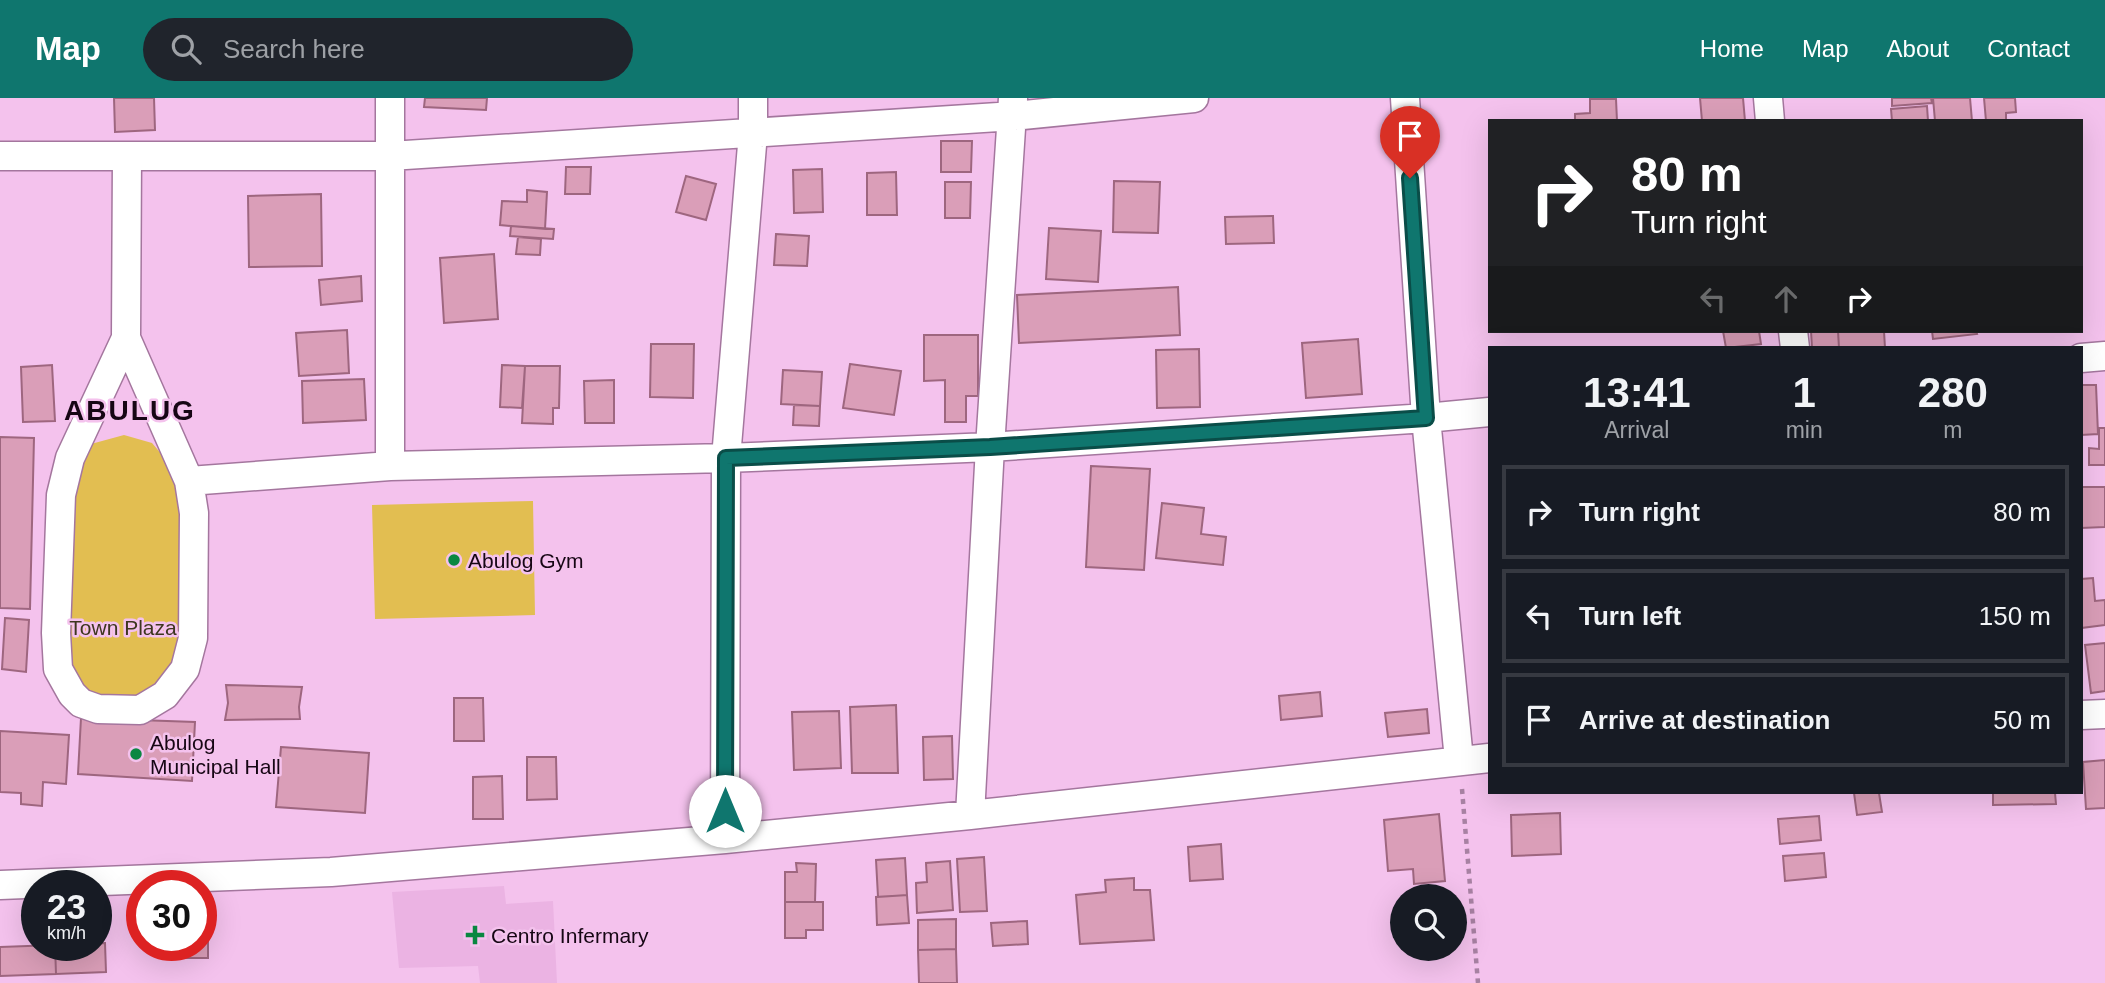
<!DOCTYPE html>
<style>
:root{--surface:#171b24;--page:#20242c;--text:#f1f3f6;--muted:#9ea1a6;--line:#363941;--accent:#0f766e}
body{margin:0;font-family:Helvetica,sans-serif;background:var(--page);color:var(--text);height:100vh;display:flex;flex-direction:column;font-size:26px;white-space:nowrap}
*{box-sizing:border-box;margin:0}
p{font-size:23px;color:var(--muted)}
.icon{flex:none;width:38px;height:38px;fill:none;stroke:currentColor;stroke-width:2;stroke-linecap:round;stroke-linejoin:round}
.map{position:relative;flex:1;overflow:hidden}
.sheet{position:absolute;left:1488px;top:248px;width:595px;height:448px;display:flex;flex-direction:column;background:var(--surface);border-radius:0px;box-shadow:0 7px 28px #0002}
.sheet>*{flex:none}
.banner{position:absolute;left:1488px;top:21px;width:595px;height:214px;border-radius:0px;box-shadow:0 7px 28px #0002;background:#202124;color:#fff;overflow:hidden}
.tools{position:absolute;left:1390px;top:786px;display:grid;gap:14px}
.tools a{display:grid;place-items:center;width:77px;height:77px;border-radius:50%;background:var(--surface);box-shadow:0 7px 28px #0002;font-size:35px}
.speed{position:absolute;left:21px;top:772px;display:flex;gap:14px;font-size:35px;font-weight:700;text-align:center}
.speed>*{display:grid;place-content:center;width:91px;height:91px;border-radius:50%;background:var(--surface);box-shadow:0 7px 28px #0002;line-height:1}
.speed small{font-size:18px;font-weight:400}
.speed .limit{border:10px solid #d22;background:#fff;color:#111}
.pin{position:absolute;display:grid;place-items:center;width:60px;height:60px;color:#fff;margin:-72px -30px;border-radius:50% 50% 50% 0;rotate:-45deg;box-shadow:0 0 7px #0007}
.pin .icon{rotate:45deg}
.me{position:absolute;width:77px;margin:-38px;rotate:0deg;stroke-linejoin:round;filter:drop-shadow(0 0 5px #0008)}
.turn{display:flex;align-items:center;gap:24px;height:147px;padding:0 28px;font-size:32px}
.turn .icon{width:91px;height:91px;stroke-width:2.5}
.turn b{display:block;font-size:49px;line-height:60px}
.lanes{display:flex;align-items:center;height:66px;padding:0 28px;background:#0003;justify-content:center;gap:35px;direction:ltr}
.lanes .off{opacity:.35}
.eta{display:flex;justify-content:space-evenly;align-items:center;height:119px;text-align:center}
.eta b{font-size:42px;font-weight:700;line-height:49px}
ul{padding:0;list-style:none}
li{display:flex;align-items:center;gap:21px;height:94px;margin:0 14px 10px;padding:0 14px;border:4px solid var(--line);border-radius:0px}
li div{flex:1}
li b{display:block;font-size:26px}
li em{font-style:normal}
header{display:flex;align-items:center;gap:42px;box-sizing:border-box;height:98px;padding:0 35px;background:var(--accent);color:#fff}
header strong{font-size:33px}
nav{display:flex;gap:38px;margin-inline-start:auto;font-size:24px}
.search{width:490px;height:63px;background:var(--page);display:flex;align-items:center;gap:18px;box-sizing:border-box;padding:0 24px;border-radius:38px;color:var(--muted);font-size:26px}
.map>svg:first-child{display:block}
.built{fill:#ebb3e3}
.green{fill:#e2be51}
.building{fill:#da9eb8;stroke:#9e667f;stroke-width:2}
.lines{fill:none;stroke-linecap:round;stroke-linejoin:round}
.street-casing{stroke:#a4769e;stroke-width:31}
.path{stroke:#a781a2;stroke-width:4.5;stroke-dasharray:5 5;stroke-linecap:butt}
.street{stroke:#fff;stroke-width:28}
.route-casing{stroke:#0a4d48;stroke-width:18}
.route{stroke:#0f766e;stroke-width:12}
.poi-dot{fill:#0a8741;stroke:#f4c2ed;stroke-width:2.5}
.labels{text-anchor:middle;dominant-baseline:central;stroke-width:5;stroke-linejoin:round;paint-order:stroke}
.poi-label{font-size:21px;fill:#160614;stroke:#f4c2ed;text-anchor:start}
.park-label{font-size:21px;fill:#3e361f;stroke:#f4c2ed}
.district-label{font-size:28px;font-weight:bold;letter-spacing:2px;fill:#160614;stroke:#f4c2ed}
</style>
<header>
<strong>Map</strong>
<div class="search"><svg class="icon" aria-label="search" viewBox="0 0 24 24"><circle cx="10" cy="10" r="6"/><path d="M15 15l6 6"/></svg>Search here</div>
<nav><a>Home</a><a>Map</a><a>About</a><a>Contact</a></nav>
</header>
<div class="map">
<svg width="2105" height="885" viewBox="0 0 2105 885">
<rect width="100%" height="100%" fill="#f4c2ed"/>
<path class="built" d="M504,788L506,806L553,803L557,885H480L478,868L399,870L392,794Z"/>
<path class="green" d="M124,337L152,345L169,365L180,392L181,537L172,569L140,600C103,598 86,605 68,568L70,391L91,346Z
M533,403L535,517L375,521L372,407Z"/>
<path class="building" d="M114,0H154L155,32L115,34Z
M425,0H487L486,12L424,9Z
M1700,0H1743L1745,23H1702Z
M1892,0H1931L1932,5L1892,8Z
M1933,0H1970L1972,23H1935Z
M1984,0H2015L2016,14L2006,15V23H1986Z
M1590,1H1616L1617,23H1575V16L1590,15Z
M1927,8L1928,23H1892L1891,11Z
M941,43H972L971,74H941Z
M566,69H591L590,96H565Z
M822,71L823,114L794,115L793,72Z
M896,74L897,117H867V75Z
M686,78L716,86L706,122L676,114Z
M1114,83L1160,84L1158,135L1113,134Z
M945,84H971L970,120H945Z
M527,92L547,94L545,131L500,127L502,103L527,104Z
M321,96L322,168L249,169L248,98Z
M1273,118L1274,145L1226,146L1225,119Z
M511,128L554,131L553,141L510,138Z
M1049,130L1101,133L1098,184L1046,181Z
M776,136L809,138L807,168L774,167Z
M518,139L541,141L540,157L516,156Z
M494,156L498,221L444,225L440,160Z
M361,178L362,203L321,207L319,182Z
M1178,189L1180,237L1019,245L1017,197Z
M347,232L349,275L299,278L296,235Z
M1723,233H1759L1761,246L1726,250Z
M1811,233H1838L1839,250H1812Z
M1838,233H1884L1885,250H1839Z
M1932,233H1976L1977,236L1933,241Z
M924,237H978V298H966V324H945V282L924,283Z
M1358,241L1362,296L1306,300L1302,245Z
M651,246H694L693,300L650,299Z
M1199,251L1200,309L1157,310L1156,252Z
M850,266L901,273L894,317L843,310Z
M52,267L55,323L23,324L21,269Z
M502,267L525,268L522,310L500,309Z
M525,268H560L559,310H553V326L522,325Z
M783,272L822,274L820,308L781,306Z
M364,281L366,322L303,325L302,283Z
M614,282V325H585L584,283Z
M2081,287H2096L2098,336L2081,337Z
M794,307L820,308L819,328L793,327Z
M2099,330H2105V367H2089V350L2099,351Z
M0,339L34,340L30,511L0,510Z
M1091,368L1150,371L1144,472L1086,469Z
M2081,389H2105V429L2081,430Z
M1162,405L1204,410L1201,436L1226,439L1223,467L1156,460Z
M2093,480L2095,503L2105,502V527L2081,530V481Z
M5,520L29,522L26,574L2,571Z
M2105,545V593L2091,595L2085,547Z
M226,587L302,589L299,609L300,621L225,622L228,605Z
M1320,594L1322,618L1281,622L1279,598Z
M454,600H483L484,643H454Z
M896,607L898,675H852L850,609Z
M1427,611L1429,635L1388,639L1385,615Z
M839,613L841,670L794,672L792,614Z
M81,620L195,624L192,683L78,676Z
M0,633L69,637L66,686L43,684L42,708L21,706V695L0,694Z
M952,638L953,681L924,682L923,639Z
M281,649L369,655L365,715L276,709Z
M527,659H556L557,701L527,702Z
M2105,662V710L2086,711L2083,664Z
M502,678L503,721H473V679Z
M1854,695H1879L1882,714L1857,717Z
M1993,695H2055L2056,706L1993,707Z
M1560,715L1561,756L1512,758L1511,717Z
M1439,716L1445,783L1414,786L1413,771L1388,773L1384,722Z
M1819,718L1821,742L1780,746L1778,721Z
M1221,746L1223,781L1190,783L1188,749Z
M1824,755L1826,779L1785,783L1783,758Z
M984,759L987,813L960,814L957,761Z
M905,760L907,797L878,799L876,762Z
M950,763L953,812L917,815L916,785L927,784L926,765Z
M796,765L816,766L815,804H785V774H797Z
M1134,780V792H1150L1154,842L1080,846L1076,797L1106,794L1105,782Z
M907,797L909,825L877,827L876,799Z
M785,804H823V832H806V840H785Z
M956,821V851L918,852V822Z
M1027,823L1028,846L993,848L991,825Z
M201,826H208V860H177V847H201Z
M105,845L106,874L56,876L55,847Z
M55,847L56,876L0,878V849Z
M956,851L957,885H919L918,852Z"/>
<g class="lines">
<defs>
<path id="street" d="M1405,0L1426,320L1459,662
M1768,0L1770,23
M0,58H390L1014,18L1194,0
M1793,233L1795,250
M126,240L189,383L194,415L193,540L185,571L165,597L140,612L98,611L81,605L72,596L58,571L56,535L61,397L70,360L126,240L127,58
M2081,260L2105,258
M390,368V0
M189,383L390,368L726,360L990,349L1426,320L1489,314
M2081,617L2105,616
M970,717L990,349L1013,0
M725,741L726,360L753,35V0
M0,787L331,774L725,741L970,717L1489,660"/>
</defs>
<use href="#street" class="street-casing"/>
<path class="path" d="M1462,691L1478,885"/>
<use href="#street" class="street"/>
</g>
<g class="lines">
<defs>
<path id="route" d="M725,713L726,360L990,349L1426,320L1410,80"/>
</defs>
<use href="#route" class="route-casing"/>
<use href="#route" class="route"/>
</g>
<g class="poi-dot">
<circle cx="454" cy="462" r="7"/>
<circle cx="136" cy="656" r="7"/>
<path d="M471.5 826.5h7v7h7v7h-7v7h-7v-7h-7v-7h7z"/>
</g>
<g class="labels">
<g class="poi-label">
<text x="468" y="462">Abulog Gym</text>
<text x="150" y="644">Abulog<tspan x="150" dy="24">Municipal Hall</tspan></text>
<text x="491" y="837">Centro Infermary</text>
</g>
<g class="park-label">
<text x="123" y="529">Town Plaza</text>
</g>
<g class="district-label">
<text x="130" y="312">ABULUG</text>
</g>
</g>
</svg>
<div class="tools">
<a><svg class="icon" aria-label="search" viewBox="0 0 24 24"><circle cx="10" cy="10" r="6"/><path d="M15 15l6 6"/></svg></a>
</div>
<div class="speed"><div>23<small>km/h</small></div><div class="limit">30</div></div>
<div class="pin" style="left:1410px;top:80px;background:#d93025"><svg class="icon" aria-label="arrive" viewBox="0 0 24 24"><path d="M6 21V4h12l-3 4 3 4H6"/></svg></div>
<svg class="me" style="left:725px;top:713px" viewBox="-20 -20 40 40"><circle r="19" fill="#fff"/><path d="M0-13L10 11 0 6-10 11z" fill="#0f766e"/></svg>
<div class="banner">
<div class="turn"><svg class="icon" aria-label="right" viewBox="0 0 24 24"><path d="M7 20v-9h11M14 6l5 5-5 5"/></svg><div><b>80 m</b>Turn right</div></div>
<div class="lanes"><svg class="icon off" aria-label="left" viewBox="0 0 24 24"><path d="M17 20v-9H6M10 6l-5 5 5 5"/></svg><svg class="icon off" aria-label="ahead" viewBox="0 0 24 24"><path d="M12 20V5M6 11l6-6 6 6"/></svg><svg class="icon" aria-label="right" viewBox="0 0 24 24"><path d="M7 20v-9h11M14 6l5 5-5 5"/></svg></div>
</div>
<section class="sheet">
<div class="eta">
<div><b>13:41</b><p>Arrival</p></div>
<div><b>1</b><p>min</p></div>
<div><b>280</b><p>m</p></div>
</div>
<ul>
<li><svg class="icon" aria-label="right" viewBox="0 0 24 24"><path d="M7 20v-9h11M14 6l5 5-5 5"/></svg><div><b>Turn right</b></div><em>80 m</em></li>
<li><svg class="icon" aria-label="left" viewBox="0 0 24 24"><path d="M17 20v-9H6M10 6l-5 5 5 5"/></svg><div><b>Turn left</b></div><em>150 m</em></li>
<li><svg class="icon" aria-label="arrive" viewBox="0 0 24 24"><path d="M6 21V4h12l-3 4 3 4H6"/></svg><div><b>Arrive at destination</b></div><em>50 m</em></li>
</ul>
</section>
</div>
